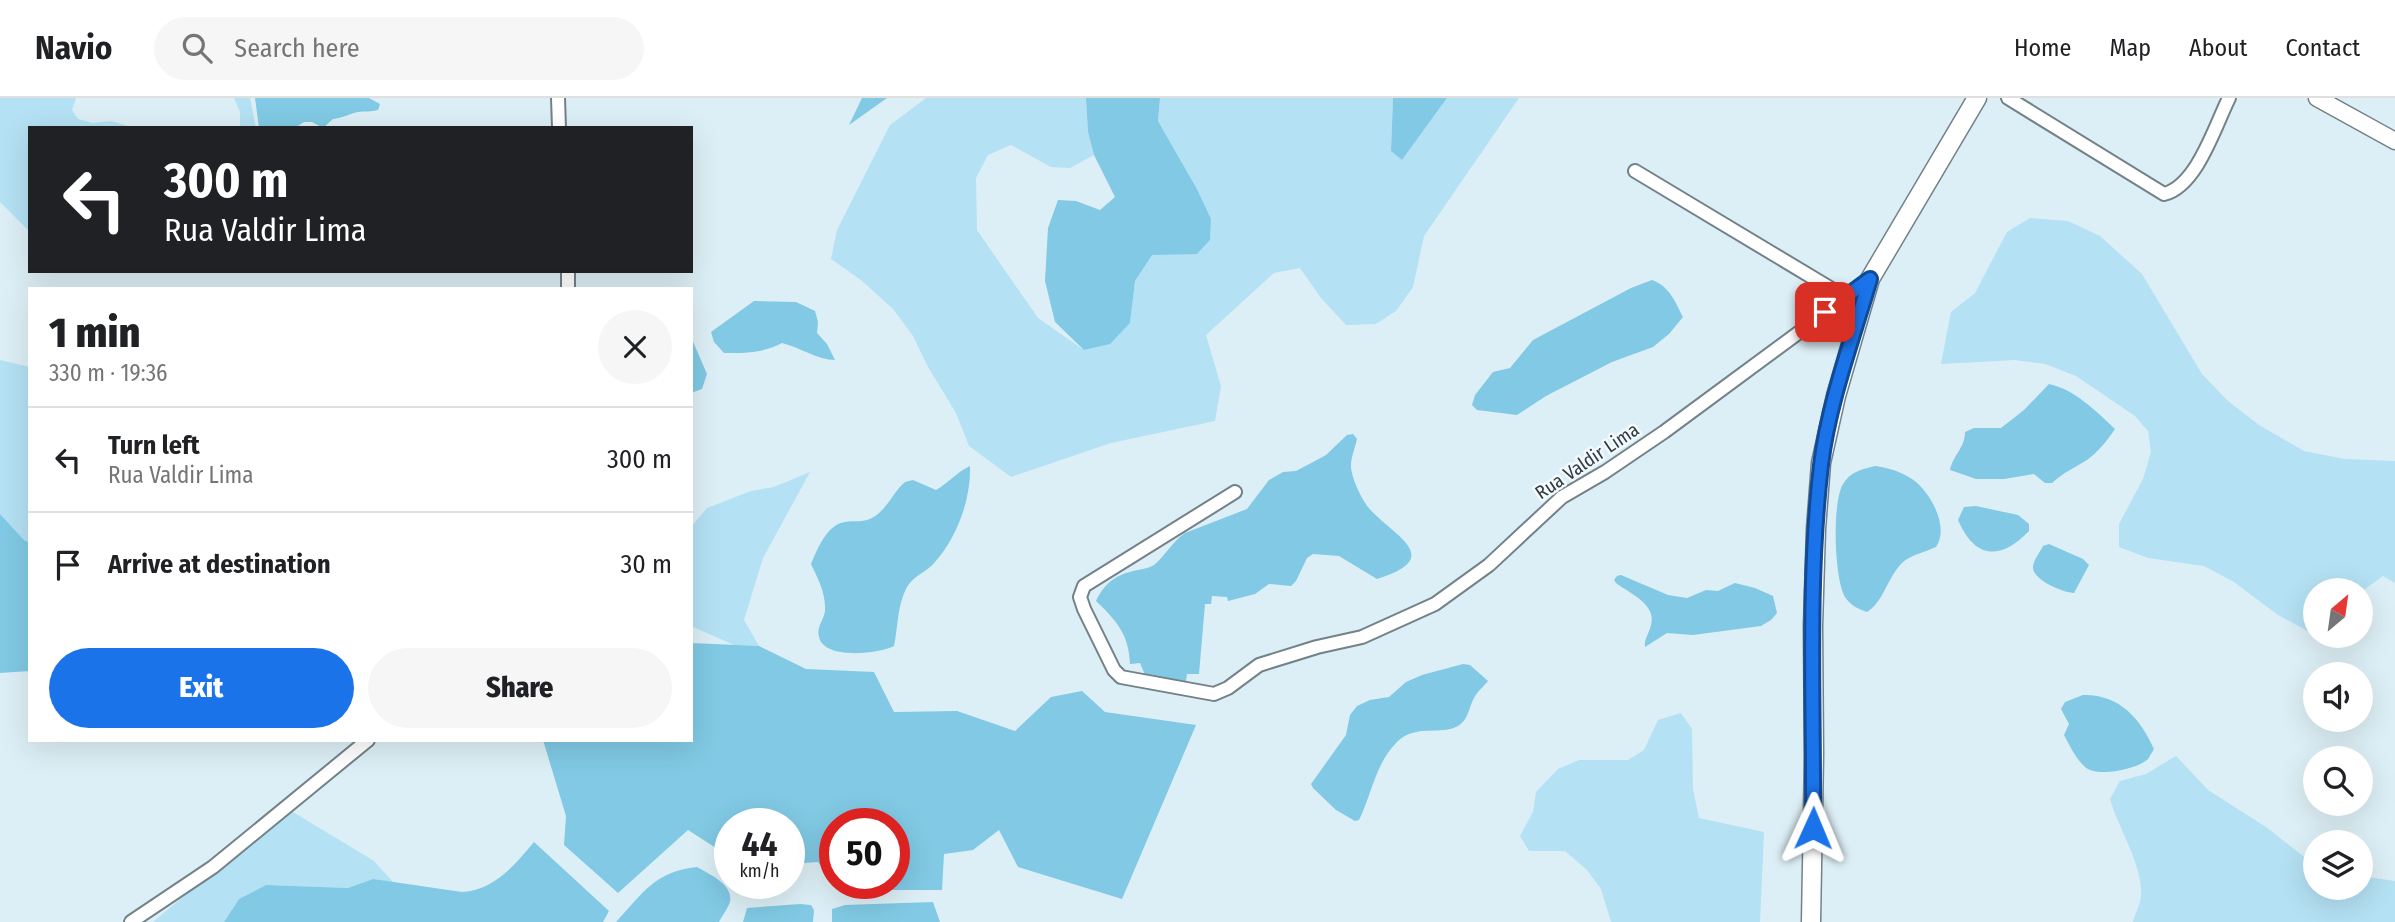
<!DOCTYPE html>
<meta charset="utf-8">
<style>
:root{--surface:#fff;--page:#f6f6f6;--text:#202124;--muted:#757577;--line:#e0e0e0;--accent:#1a73e8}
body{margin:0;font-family:"Fira Sans Condensed",sans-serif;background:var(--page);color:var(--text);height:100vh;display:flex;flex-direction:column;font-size:26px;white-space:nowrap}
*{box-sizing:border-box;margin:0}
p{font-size:23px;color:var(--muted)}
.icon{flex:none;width:38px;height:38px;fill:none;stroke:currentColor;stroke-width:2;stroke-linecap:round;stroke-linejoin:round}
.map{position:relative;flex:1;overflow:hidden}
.panel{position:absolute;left:28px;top:189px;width:665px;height:455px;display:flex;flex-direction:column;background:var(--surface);border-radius:0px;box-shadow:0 7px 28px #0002}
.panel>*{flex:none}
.top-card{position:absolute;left:28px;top:28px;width:665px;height:147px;border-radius:0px;box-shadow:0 7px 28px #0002;background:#202124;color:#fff;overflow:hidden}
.needle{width:46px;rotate:29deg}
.controls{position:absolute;left:2303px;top:480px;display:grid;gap:14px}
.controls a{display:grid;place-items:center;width:70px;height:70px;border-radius:50%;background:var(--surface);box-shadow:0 7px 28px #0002;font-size:35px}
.speed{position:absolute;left:714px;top:710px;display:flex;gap:14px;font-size:35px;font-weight:700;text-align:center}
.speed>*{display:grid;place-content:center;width:91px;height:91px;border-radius:50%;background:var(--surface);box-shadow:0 7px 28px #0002;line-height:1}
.speed small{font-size:18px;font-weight:400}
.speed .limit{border:10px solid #d22;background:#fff;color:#111}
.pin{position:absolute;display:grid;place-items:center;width:60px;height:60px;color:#fff;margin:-30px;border-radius:14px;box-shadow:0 4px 10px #0006}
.me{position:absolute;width:77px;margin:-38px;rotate:1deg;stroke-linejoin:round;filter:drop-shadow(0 0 5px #0008)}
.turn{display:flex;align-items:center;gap:24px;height:147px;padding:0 21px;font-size:32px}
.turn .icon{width:91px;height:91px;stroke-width:2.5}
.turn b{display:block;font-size:49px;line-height:60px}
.round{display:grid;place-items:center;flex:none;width:74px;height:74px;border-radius:37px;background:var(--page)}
.headline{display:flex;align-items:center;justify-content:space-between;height:119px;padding:0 21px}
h1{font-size:42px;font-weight:800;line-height:52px}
.primary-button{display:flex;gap:14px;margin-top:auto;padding:14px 21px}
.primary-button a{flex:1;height:80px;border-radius:42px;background:var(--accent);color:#fff;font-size:28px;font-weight:800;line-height:80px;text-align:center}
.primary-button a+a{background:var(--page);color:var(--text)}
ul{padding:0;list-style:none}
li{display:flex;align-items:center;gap:21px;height:105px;padding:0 21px;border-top:2px solid var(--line)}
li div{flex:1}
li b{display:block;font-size:26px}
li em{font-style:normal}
header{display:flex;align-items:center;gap:42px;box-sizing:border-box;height:98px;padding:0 35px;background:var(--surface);border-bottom:2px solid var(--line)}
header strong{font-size:33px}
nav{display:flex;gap:38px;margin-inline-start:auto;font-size:24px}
.search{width:490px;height:63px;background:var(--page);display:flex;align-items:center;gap:18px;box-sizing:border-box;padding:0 24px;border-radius:38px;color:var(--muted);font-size:26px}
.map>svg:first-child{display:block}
.green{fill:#b4e1f3}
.water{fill:#81c9e4;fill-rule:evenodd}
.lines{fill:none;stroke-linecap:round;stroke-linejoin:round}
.minor-casing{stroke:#728288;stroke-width:16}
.tertiary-casing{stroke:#728288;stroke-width:19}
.secondary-casing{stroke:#728288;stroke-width:21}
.minor{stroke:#fff;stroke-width:12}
.tertiary{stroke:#fff;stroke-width:16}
.secondary{stroke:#fff;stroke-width:18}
.route-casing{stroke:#114b97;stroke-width:18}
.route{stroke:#1a73e8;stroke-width:12}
.labels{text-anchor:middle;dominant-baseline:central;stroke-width:5;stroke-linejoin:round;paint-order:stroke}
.street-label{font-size:19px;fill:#333a3d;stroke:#f3fafd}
</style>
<header>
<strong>Navio</strong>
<div class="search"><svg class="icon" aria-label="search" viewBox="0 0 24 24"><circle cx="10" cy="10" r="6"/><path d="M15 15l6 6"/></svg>Search here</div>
<nav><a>Home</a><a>Map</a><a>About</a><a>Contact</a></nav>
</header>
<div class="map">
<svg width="2395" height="824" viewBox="0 0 2395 824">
<rect width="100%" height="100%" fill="#ddeff6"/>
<path class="green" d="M0,0H76L72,12L78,21L93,25L111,23L135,30H30V134L0,104Z
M234,0H250L256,30H240V14Z
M926,0H1086L1088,34L1094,57L1070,70L1051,69L1011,47L988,57L976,80L977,132L1038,220L1084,252L1109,246L1130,225L1135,183L1152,156H1197L1210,141L1211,121L1197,91L1158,23L1160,0H1393L1391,52L1402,62L1447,0H1519L1424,138L1413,189L1396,213L1376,226L1346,227L1321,200L1300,170L1274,175L1206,237L1221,288L1215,323L1111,345L1011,379L969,348L956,315L928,269L913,238L893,211L861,182L831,161L837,132L890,27Z
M2030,120L2068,123L2100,138L2142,176L2202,276L2228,303L2259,327L2304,353L2345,361L2395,363V485L2383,478L2361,494V492H2315V537L2278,517L2234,484L2204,468L2148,460L2119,449V426L2143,381L2151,354L2148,333L2135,318L2076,278L2045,266L2015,262L1941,266L1951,214L1975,195L2007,134Z
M0,262L30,269V445L24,442L0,416Z
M810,374L763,460L744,522L759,548L734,547L691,528V429L707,410L751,393L774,389Z
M1681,615L1692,631L1693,691L1699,720L1764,734L1760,824H1611L1601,791L1587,772L1565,753H1529L1520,738L1533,714L1536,694L1558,671L1579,662H1628L1644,652L1658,622Z
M2176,658L2208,692L2266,729L2303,758L2315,763V789H2361V778L2395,783V824H2133C2135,816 2141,805 2141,797C2143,767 2118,730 2110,701L2120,683L2146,676Z
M288,711L374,763L394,785L373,781L348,790L266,787L239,801L224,824H153Z"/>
<path class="water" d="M255,0H369L380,6L378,12C371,14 365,13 358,14C349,16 343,20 333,21L323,30L312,24H304L295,30H259Z
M862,0H887L849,27Z
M1086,0H1160L1158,23L1197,91L1211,121L1210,142L1197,156L1152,157L1135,183L1130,225L1110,246L1084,252L1055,224L1045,183L1048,130L1058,102L1076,103L1100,112L1115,99L1094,57L1088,34Z
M1393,0H1447L1402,62L1391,53Z
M1652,182C1669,188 1675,203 1683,219L1669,236L1653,249L1612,264L1546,298L1517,317L1477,312L1472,307L1475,297L1493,274L1510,270L1533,242L1631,190Z
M754,203L796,204L815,213L818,224L817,235L827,246L835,262C818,262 799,249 782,245C763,255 746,255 724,255L714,244L711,234Z
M691,239L707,276L702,291L691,295Z
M2049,286C2074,291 2096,313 2115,331C2107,343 2098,354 2087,362C2074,370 2064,374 2052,385H2045L2034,376L2004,381H1976L1950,372C1953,357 1965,350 1965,334L1974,330H2001L2024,312Z
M1353,336L1357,341C1355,350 1351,359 1351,368C1351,379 1361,400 1368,409C1391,437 1448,459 1377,481L1339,458L1313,456L1307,460L1296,483L1291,488L1269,486L1255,496L1228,503L1227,499L1212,498L1211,506H1205L1199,576H1187L1186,583L1161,582L1146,579L1140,565L1130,566C1129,537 1117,523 1096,503C1105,484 1117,476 1138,472C1143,471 1149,470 1154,467C1165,458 1172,444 1185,435L1247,411L1269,382L1283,374L1296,373L1315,363L1326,357L1347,337Z
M970,368C971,402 957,439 935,464C927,474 914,477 907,489C897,507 898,529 894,548C878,556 824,562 819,539C816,529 824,522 825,513C826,495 818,481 811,466C817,452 827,426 845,424C854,422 862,425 872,420C887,412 893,394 905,384L913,382L936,392C948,385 957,374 970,368Z
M1875,368C1889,370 1900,373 1912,381C1930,393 1950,429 1936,449C1923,455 1909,457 1900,467C1887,482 1883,504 1867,514C1858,511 1850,507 1845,499C1834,480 1832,404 1843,386C1850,374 1862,371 1875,368Z
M1976,408L2018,417L2029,426V433C2000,463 1975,461 1958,422L1964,409Z
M0,416L24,442L30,445V573L0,575Z
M2049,446L2083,461L2089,467L2074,495C2064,495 2032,482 2033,469C2033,463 2040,454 2043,448Z
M1621,477L1668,497L1687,500L1706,492L1718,493L1735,485L1755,490L1773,498L1777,515L1771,522L1761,528L1693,537L1667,535L1645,549C1644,541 1649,536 1651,527C1657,506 1629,495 1616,485L1614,482L1617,478Z
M691,545L759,548L806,571L874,574L894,614L957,613L1015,633L1051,599L1082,593L1105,614L1196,627L1122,801L1018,769L999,732L973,752L944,756L942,792H838L818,764L789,766V726H730V759L688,732L618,795L564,747L566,718L543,642H691ZM835,726H894V786H835Z
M1463,566L1470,567L1488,583C1483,589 1477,594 1474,600C1468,611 1469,621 1458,628C1441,638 1416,625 1397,644C1375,666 1372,696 1359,722L1355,723L1336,712L1313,690L1311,686L1346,637L1350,617L1357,608L1370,602L1389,599L1406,584L1422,577Z
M2083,597C2119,596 2140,620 2154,651C2152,654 2150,658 2148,661C2138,671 2097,680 2085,669C2076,661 2070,648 2064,637L2069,626L2061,611L2065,604Z
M534,744L609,813L603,824H224L239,801L266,787L348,790L373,781L462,794C494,792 514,768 534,744Z
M697,769C709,776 734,787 730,804C728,810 722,818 719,824H616C644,794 654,774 697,769Z
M933,804L940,824H832V811L845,807Z
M800,806L811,807L814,812L813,824H743L747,810Z"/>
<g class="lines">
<defs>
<path id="minor" d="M558,0L559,30
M2008,0L2164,96C2197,88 2215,28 2229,0
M1635,73L1845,199
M568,191V173
M1235,394L1084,488L1080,499L1084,511L1114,572L1121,579L1214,596L1228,590L1259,567L1317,549L1362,539L1435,506L1489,467L1562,399L1605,374L1664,334L1870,182
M131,824L213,769L368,642"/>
<path id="tertiary" d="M2317,0L2395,43"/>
<path id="secondary" d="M1811,824L1814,657L1813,528L1816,431L1821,365L1836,298L1870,181L1977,0"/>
</defs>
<use href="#minor" class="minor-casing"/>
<use href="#tertiary" class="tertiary-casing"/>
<use href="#secondary" class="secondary-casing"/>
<use href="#minor" class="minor"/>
<use href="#tertiary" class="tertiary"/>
<use href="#secondary" class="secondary"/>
</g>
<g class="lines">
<defs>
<path id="route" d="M1813,730C1814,609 1807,487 1821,367C1828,307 1853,239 1870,181L1825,214"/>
</defs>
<use href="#route" class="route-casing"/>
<use href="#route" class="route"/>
</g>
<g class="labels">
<g class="street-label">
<text transform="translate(1587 363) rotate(-34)">Rua Valdir Lima</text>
</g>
</g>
</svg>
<div class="controls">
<a><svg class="needle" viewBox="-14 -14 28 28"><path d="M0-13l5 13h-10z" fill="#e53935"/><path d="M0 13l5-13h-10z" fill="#757577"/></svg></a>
<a><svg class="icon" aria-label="sound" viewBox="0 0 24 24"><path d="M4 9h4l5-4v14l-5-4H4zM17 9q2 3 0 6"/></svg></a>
<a><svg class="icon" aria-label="search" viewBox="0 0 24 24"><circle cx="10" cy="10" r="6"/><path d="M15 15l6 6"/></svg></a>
<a><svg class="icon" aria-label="layers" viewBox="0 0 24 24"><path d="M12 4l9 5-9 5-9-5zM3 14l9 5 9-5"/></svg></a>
</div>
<div class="speed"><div>44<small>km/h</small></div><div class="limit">50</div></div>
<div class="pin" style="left:1825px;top:214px;background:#d93025"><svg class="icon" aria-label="arrive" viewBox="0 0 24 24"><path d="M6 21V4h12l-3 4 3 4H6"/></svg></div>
<svg class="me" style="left:1813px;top:730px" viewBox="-20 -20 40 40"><path d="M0-17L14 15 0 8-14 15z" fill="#1a73e8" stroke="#fff" stroke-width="4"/></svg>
<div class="top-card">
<div class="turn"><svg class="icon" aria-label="left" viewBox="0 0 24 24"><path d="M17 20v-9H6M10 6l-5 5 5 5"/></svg><div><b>300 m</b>Rua Valdir Lima</div></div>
</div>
<section class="panel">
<div class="headline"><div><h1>1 min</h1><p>330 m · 19:36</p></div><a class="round"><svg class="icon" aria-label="close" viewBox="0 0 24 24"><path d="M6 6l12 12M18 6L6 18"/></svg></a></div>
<ul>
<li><svg class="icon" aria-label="left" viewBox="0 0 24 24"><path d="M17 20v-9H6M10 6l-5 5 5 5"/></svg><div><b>Turn left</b><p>Rua Valdir Lima</p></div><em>300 m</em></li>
<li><svg class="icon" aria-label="arrive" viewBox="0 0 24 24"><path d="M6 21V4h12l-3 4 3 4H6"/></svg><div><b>Arrive at destination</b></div><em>30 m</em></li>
</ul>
<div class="primary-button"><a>Exit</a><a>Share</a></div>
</section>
</div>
